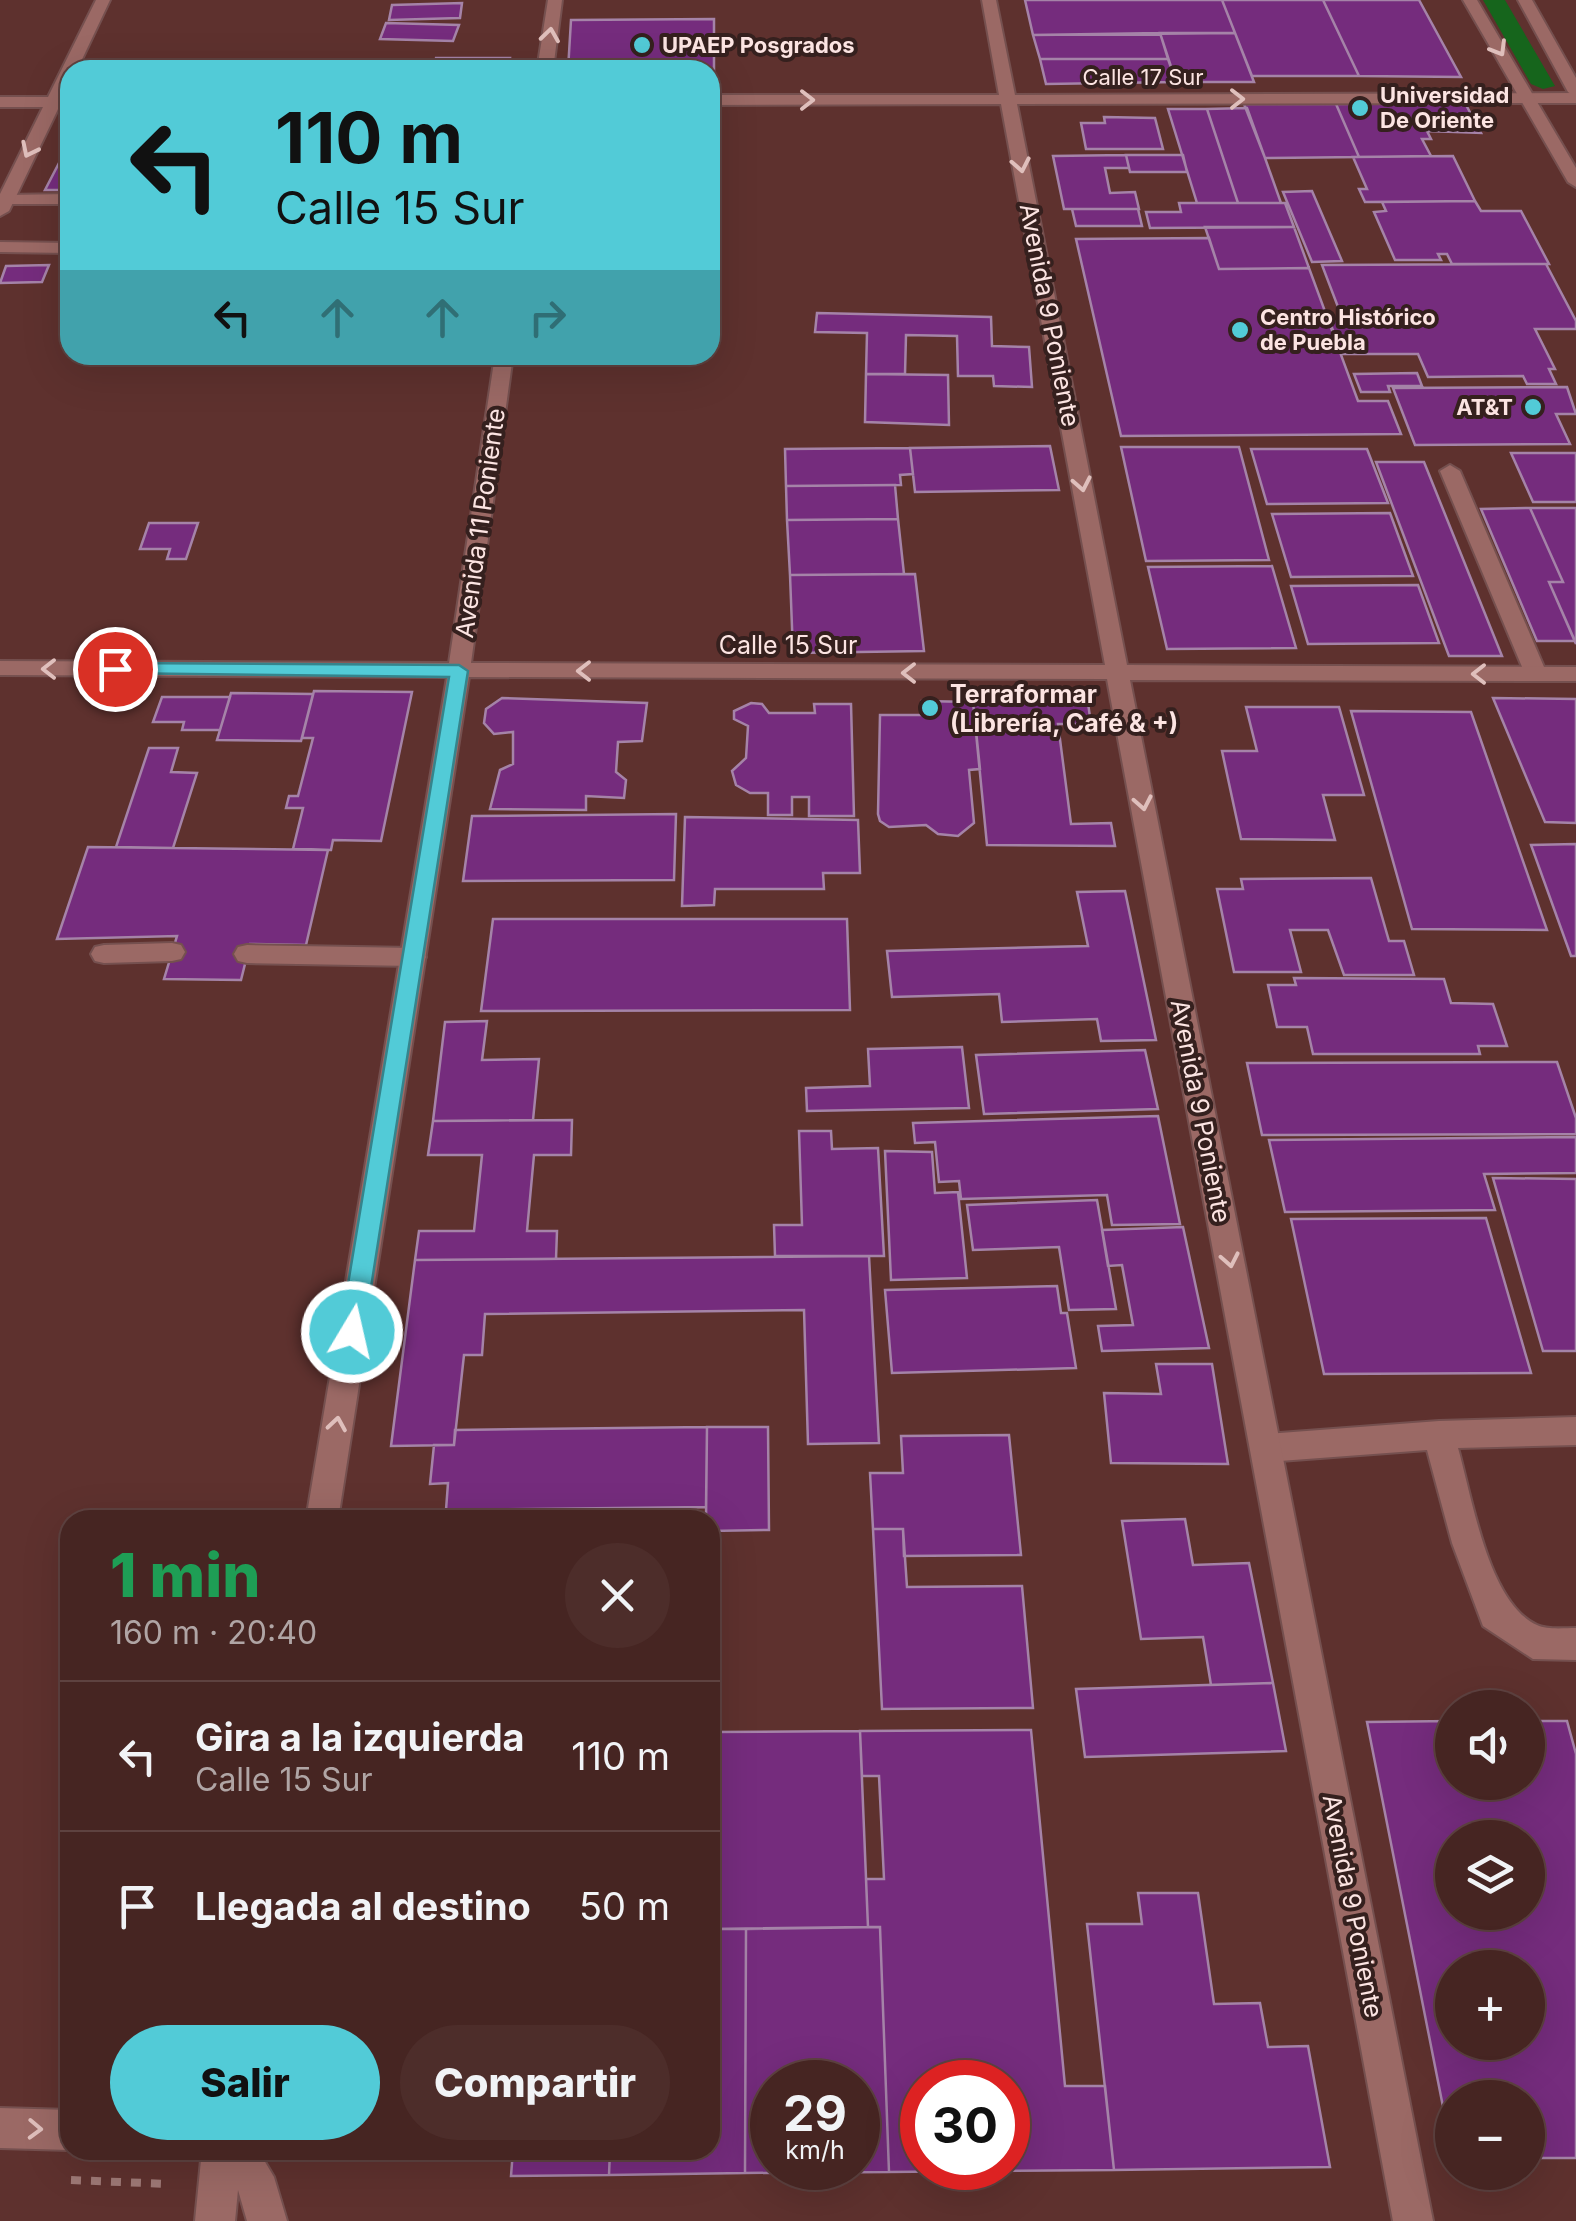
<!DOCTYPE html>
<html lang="es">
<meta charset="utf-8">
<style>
:root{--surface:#462522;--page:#4d2d2a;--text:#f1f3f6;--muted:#b0a5a5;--line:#5e4240;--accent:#52cbd7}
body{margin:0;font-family:Inter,sans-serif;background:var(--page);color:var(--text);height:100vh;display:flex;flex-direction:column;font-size:38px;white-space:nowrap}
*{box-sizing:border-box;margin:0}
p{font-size:32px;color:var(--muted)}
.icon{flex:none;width:55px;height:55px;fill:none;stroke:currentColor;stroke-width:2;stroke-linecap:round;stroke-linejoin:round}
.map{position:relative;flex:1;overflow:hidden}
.details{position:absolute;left:60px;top:1510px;width:660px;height:650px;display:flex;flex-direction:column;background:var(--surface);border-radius:30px;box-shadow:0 10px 40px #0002,0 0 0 2px var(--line)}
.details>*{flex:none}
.banner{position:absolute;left:60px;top:60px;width:660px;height:305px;border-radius:30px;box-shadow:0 10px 40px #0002,0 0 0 2px var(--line);background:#52cbd7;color:#111;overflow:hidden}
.controls{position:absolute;left:1435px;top:1690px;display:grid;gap:20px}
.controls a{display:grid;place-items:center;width:110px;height:110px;border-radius:50%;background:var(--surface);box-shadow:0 10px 40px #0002,0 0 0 2px var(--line);font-size:50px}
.speed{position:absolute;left:750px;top:2060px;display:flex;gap:20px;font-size:50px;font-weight:700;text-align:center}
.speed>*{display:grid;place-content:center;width:130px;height:130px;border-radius:50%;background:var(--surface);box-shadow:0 10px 40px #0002,0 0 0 2px var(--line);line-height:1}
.speed small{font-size:25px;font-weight:400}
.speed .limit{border:15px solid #d22;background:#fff;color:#111}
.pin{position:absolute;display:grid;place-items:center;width:85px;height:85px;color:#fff;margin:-42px;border:5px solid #fff;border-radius:50%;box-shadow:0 2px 10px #0007}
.me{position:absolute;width:110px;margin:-55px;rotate:9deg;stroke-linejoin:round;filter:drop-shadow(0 0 8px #0008)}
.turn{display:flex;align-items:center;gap:35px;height:210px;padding:0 50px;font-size:45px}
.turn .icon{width:130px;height:130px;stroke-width:2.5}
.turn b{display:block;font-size:70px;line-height:85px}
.lanes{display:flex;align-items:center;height:95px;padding:0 50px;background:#0003;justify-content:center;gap:50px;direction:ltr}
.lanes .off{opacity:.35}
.round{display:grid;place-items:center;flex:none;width:105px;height:105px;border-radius:52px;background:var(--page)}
.headline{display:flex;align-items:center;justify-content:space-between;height:170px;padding:0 50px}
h1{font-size:60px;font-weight:800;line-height:75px;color:#1e9e55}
.button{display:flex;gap:20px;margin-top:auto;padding:20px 50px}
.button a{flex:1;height:115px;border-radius:60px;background:var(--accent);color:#111;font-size:40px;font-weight:800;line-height:115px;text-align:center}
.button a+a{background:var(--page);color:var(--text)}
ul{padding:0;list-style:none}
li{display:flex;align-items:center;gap:30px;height:150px;padding:0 50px;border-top:2px solid var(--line)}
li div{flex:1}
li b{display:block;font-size:38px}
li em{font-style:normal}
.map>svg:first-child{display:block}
.green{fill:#16651c}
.building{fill:#752c7d;stroke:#a583a8;stroke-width:2.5;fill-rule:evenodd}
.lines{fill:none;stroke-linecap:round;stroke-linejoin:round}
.service-casing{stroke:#75504f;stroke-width:4}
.minor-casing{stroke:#75504f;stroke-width:4}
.secondary-casing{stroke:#75504f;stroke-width:4}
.path{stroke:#9e7976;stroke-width:8;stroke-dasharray:10 10;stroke-linecap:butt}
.service{fill:#9b6965;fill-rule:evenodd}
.minor{fill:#9b6965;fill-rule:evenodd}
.secondary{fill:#9b6965;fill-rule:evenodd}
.oneway{stroke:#dfbfbc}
.route{fill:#52cbd7;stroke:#35848c;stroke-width:2.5}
.poi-dot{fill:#52cbd7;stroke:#35201e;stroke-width:4}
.labels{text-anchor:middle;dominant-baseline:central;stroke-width:8;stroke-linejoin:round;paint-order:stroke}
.far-poi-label{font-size:22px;font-weight:bold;fill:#fce4e2;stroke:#35201e;text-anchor:start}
.far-street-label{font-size:22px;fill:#fce4e2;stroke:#35201e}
.street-label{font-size:25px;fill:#fce4e2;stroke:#35201e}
.poi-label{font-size:25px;font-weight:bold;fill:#fce4e2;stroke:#35201e;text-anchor:start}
</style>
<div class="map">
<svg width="1576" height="2221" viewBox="0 0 1576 2221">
<rect width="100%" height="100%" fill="#5e312e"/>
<path class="green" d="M1483,0H1505L1555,86L1543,89L1531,84Z"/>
<path class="building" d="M1025,0H1222L1235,33L1033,35Z
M1222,0H1323L1359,76H1252Z
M1323,0H1419L1461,77L1359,76Z
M462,3L460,18L389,20L392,5Z
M714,19V73L710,70H568L571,20Z
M386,23L459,25L453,41L380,39Z
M1160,33H1235L1254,82H1176Z
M1160,33L1168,59H1040L1033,35Z
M436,58H510L508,70H433Z
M1040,59H1168L1176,82L1046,84Z
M1465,103L1481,133L1427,131L1431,139H1422L1431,156L1359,157L1336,104Z
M1244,104H1336L1359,157L1265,158Z
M1247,108L1265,158L1281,203H1238L1207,109Z
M1168,109H1207L1238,203H1197Z
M1104,117L1155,118L1163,149H1086L1081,123H1105Z
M1126,155H1183L1187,172H1130Z
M1126,155L1129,168H1105L1110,193L1135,192L1139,209H1064L1053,156Z
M1453,156L1475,201L1365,202L1359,189H1367L1353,157Z
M59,163H70V190H45Z
M1312,191L1342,261L1312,262L1283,192Z
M1475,201L1481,211H1521L1549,264H1452L1447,254H1438L1441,260H1395L1374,212L1386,211L1382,202Z
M1179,203H1285L1294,227L1150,228L1146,212H1181Z
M1072,209H1138L1142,226H1076Z
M1205,227H1294L1309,268L1219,269Z
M1209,238L1219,269L1309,268L1358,401H1388L1401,434L1121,436L1076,239Z
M1546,264L1576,321V329H1535L1555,369H1549L1556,384H1527L1523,376L1428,377L1418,354H1342L1329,320H1343L1322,265Z
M49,265L42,282L0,283L6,266Z
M817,313L991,317L992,346L1029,347L1032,387L994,386L993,376H958L957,336L906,335L905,374H866L867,333L815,332Z
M1417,373L1422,386H1388L1390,392H1361L1354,374Z
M866,374L948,375L949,425L865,422Z
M1567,387L1576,414H1556L1570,444L1415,445L1393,388Z
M1050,446L1059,490L915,492L910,448Z
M1121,447H1239L1269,560L1146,561Z
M910,448L913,474L900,475L901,485L786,486L785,449Z
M1251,449H1367L1388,503L1267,504Z
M1511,453H1576V502H1533Z
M1376,462H1424L1502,656H1449Z
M895,485L898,519L787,520L786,486Z
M1530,508H1576V644L1549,582H1563Z
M1530,508L1563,582H1549L1575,641H1537L1481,509Z
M1390,513L1413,576L1291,577L1272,514Z
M898,519L904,574L790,575L787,520Z
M149,523H198L186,559H167L170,549H140Z
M1272,566L1296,648L1167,649L1148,567Z
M915,574L924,651L793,653L790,575Z
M1418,585L1439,643L1308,644L1291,586Z
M314,691L412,692L381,841L333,840L331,850L293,849L303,808H286L289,796H298L313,738H302Z
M231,693L313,694L301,741L217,740Z
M162,697H230L220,730H182L184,722H153Z
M502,698L647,703L642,741L618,742L616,772L626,780L624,798L586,796V810L490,809L500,770L513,764V732L494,734L484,723L486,709Z
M1493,698L1576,699V823L1545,822Z
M922,701L973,702L980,769L969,770L974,823L958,836L938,834L926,825L889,827L880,821L878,814L880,715H923Z
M973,702L1088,703L1091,724H1058L1071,824L1111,823L1115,846L987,845Z
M751,703L762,704L769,713H815L814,704H851L854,816H809V797H792V815H768V793H750L736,785L732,771L746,758L748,726L734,719V711Z
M1246,707H1339L1364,795H1323L1335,840L1241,839L1222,751H1257Z
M1351,711L1471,712L1547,930L1412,929Z
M149,748H178L171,772L197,773L173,848L116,847Z
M676,814L674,880L463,881L472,816Z
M685,817L858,820L860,873H823L824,889H715L714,905L682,906Z
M1576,844V956H1571L1531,845Z
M88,847L173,848L328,850L306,945L250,944L241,980L164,979L177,936L57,939Z
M1371,878L1389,941H1404L1414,975H1344L1328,930H1290L1301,972H1234L1217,889H1243L1241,879Z
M1125,891L1156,1040L1101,1041L1097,1019L1002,1022L999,994L892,997L887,951L1088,946L1077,892Z
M493,919H847L850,1010L481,1011Z
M1294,978L1444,979L1451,1003L1493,1004L1507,1046H1478L1480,1054H1313L1307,1027H1277L1268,985H1296Z
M487,1021L482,1060L539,1059L533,1120L433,1121L445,1022Z
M962,1047L969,1108L807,1111L806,1088L870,1086L868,1049Z
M1145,1050L1158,1109L984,1114L976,1055Z
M1557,1062L1576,1118V1134L1262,1135L1247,1063Z
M1158,1116L1180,1224L1112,1225L1107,1195L961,1199L959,1181L939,1182L935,1142L915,1143L913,1123Z
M572,1120L571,1155H534L527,1231H557L556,1259L415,1260L419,1231H474L482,1155H428L433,1121Z
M799,1131H831L832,1149L878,1148L884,1256H775L774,1225H802Z
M1576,1137V1173L1484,1174L1495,1210L1285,1212L1269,1140Z
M885,1151L932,1152L935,1193L958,1192L967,1278L891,1280Z
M1493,1178L1576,1179V1351H1543Z
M1097,1200L1116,1309L1069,1310L1059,1247L973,1250L967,1205Z
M1486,1218L1531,1373L1324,1374L1291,1219Z
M1183,1227L1209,1348L1102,1351L1098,1326L1133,1325L1122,1265L1108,1266L1102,1230Z
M869,1256L879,1443L808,1444L804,1310L485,1314L482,1355H464L454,1445L391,1446L415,1260Z
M1057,1286L1061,1313H1067L1076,1368L892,1373L885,1290Z
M1156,1364H1212L1228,1464L1111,1463L1104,1393L1161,1394Z
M707,1427L706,1507L446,1510L448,1483L430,1484L434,1445H454L455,1430Z
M707,1427H768L769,1530L710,1531V1520H706Z
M1009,1435L1021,1555L904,1556L903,1529H873L870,1473H903L901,1436Z
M1185,1519L1193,1565L1249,1563L1273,1683L1211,1685L1203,1637L1141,1639L1122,1521Z
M873,1529H903L907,1587L1022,1586L1033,1708L882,1709Z
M1273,1683L1286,1751L1085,1757L1076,1689Z
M1452,1721V1782L1527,1786L1528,1721H1567L1576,1754V2158H1528V2098H1452V2132H1448L1367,1722ZM1452,1838H1528V1912H1452ZM1452,1968H1528V2042H1452Z
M1031,1730L1065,2086H1105L1114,2170L889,2172L880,1927H868L866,1879H884L879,1776H862L860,1731ZM922,2082H1008V2168H922Z
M860,1731L868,1927L710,1929V1732Z
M1138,1893H1198L1214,2004L1260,2003L1268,2047L1308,2046L1330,2167L1114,2170L1087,1924H1142Z
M880,1927L889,2172L745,2173L746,1929ZM772,2082H858V2168H772Z
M710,1929H746L745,2173L609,2175L610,2150H710Z
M513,2150H610L609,2175L511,2176Z"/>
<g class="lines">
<defs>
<path id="service" d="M70,194V204H0V196L5,195Z
M0,242L70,243V253L0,252Z
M1450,465L1460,471L1547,674L1544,679H1528L1525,674L1440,471Z
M172,943L181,945L185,952L181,959L172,961L104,963L95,961L91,954L95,947L104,945Z
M247,945L413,948L422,950L426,957L422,964L413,966L247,963L238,961L234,954L238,947Z
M1576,1417V1445L1458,1448C1472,1497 1488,1603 1537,1625C1547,1630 1564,1628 1576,1628V1660L1533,1659L1483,1626L1452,1543L1427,1450L1266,1462L1255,1458L1250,1448L1255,1438L1266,1434L1439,1421Z"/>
<path id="minor" d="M96,0H110L77,70H70V84L63,97L70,98V106L59,107L9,211L0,216V194L43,107H0V97H48Z
M548,0H562L553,70H537Z
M982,0H996L1015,95L1576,93V103L1017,104L1127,665L1576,667V681L1130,680L1433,2221H1393L1107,679L469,677L338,1520H306L447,677L0,675V661L449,663L495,355H513L471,663L1105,665L1001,104L710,105V95H999Z
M0,2108L70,2110V2150L0,2148Z
M202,2150H258L274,2177L287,2221H247L238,2190L235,2221H195Z"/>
<path id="secondary" d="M1463,0H1477L1576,168V187L1568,182Z
M1518,0H1532L1576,78V97L1568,92Z"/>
</defs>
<use href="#service" class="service-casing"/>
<use href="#minor" class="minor-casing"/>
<use href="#secondary" class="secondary-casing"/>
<path class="path" d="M71,2180L169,2184"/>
<use href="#service" class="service"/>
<use href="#minor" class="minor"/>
<use href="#secondary" class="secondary"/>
</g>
<defs><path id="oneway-chevron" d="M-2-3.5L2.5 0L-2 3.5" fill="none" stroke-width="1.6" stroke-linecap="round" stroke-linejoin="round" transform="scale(2.5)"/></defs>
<g class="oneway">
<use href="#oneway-chevron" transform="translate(550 35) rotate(-82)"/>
<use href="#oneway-chevron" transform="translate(1499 49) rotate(59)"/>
<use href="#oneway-chevron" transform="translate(1237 99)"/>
<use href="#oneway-chevron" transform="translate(807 100)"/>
<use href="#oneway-chevron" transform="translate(29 150) rotate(116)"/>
<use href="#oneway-chevron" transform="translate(1021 165) rotate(79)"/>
<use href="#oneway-chevron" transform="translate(1082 484) rotate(79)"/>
<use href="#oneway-chevron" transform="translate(49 669) rotate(-180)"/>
<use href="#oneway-chevron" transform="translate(584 671) rotate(-180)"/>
<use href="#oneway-chevron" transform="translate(909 673) rotate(-180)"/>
<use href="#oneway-chevron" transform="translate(1479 674) rotate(180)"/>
<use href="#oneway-chevron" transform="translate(1143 803) rotate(79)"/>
<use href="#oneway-chevron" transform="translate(1230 1260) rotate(79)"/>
<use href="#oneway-chevron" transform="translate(337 1424) rotate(-81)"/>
<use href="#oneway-chevron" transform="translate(35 2129) rotate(2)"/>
</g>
<path class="route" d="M115,663L459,665L468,671L364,1332L361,1340L352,1343L343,1340L340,1332L449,677L108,673V665Z"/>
<g class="poi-dot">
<circle cx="642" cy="45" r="10"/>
<circle cx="1360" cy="108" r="10"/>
<circle cx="1240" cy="330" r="10"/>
<circle cx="1533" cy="407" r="10"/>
<circle cx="930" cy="708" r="10"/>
</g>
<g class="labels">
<g class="far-poi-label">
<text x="662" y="45">UPAEP Posgrados</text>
<text x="1380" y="95">Universidad<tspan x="1380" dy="25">De Oriente</tspan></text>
<text x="1260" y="317">Centro Histórico<tspan x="1260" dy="25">de Puebla</tspan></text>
<text x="1513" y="407" text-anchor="end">AT&amp;T</text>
</g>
<g class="far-street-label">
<text x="1143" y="77">Calle 17 Sur</text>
</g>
<g class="street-label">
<text transform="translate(1050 315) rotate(79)">Avenida 9 Poniente</text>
<text transform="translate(480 523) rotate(-82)">Avenida 11 Poniente</text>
<text x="788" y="645">Calle 15 Sur</text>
<text transform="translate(1201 1111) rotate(79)">Avenida 9 Poniente</text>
<text transform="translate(1353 1906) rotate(79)">Avenida 9 Poniente</text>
</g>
<g class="poi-label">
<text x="950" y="694">Terraformar<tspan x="950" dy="29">(Librería, Café &amp; +)</tspan></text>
</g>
</g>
</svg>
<div class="controls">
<a><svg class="icon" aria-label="sound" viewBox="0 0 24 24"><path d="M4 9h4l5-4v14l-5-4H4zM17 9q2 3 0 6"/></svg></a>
<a><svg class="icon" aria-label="layers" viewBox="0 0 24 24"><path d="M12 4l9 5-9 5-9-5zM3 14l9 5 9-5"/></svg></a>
<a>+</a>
<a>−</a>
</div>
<div class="speed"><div>29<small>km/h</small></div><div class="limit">30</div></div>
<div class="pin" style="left:115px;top:669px;background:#d93025"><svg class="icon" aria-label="arrive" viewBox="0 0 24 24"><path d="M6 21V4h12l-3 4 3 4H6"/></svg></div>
<svg class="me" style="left:352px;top:1332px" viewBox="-20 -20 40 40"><circle r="17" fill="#52cbd7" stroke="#fff" stroke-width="3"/><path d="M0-11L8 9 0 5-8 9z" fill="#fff"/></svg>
<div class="banner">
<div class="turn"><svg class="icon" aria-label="left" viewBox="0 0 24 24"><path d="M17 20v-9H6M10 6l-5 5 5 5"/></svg><div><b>110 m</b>Calle 15 Sur</div></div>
<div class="lanes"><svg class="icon" aria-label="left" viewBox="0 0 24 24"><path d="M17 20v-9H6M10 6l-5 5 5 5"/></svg><svg class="icon off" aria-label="ahead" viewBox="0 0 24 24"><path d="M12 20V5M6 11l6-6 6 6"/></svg><svg class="icon off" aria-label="ahead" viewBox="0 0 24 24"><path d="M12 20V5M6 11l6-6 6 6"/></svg><svg class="icon off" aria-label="right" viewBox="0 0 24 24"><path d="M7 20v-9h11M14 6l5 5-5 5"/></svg></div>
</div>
<section class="details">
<div class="headline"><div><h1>1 min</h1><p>160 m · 20:40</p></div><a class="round"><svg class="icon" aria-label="close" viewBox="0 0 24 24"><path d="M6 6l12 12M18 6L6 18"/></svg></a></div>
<ul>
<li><svg class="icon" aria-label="left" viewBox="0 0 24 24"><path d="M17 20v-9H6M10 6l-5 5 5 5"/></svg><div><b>Gira a la izquierda</b><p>Calle 15 Sur</p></div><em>110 m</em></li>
<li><svg class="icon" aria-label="arrive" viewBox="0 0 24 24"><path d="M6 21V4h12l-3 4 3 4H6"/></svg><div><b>Llegada al destino</b></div><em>50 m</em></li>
</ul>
<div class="button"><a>Salir</a><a>Compartir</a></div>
</section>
</div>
